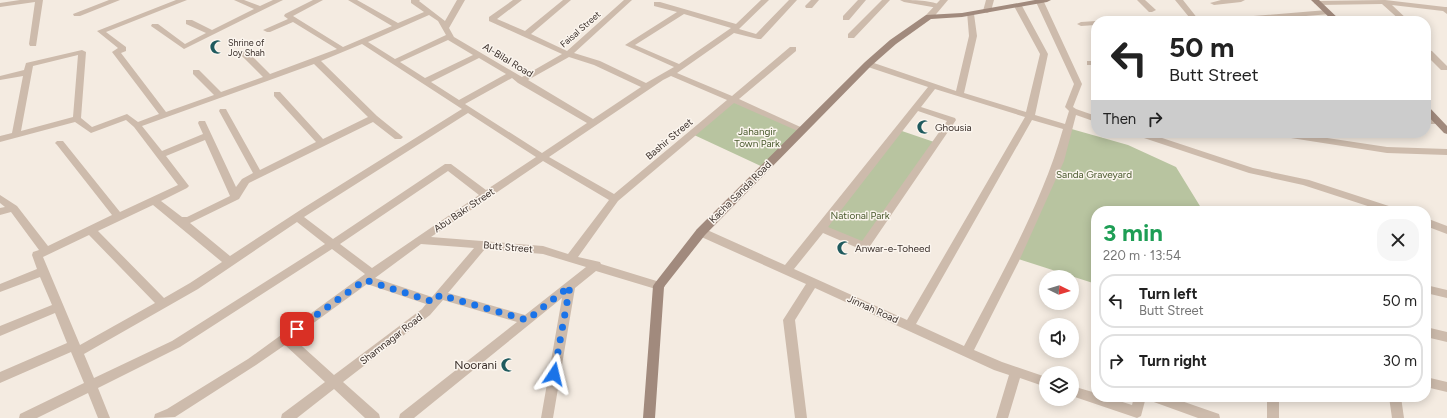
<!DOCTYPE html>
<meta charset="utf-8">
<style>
:root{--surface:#fff;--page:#f6f6f6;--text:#222;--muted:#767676;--line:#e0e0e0}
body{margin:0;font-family:Figtree,sans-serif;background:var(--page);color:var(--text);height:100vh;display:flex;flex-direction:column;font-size:15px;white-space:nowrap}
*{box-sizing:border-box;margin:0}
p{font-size:13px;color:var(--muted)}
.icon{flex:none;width:22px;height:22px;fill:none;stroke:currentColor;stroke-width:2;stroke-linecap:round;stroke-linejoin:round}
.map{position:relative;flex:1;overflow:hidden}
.sheet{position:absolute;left:1091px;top:206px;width:340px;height:196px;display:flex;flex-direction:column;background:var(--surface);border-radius:16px;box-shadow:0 2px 10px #0003}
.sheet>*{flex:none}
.banner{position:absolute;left:1091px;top:16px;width:340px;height:122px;border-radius:16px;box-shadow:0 2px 10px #0003;background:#fff;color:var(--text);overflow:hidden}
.needle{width:26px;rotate:95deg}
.buttons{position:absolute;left:1039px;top:270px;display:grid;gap:8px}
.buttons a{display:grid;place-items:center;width:40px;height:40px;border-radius:50%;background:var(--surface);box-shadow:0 2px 10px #0003;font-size:20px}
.pin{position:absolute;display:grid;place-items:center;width:34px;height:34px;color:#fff;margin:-17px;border-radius:8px;box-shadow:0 2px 6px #0006}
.me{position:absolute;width:44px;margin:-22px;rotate:10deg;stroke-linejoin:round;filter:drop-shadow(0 0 3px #0008)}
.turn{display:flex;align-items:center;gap:14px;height:84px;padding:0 12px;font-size:18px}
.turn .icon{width:52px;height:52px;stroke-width:2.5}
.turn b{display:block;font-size:28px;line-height:34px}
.then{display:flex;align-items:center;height:38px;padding:0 12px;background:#0003;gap:8px;font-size:15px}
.round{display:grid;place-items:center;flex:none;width:42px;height:42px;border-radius:16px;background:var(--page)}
.summary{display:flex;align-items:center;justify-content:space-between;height:68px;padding:0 12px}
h1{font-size:24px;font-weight:700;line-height:30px;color:#1e9e55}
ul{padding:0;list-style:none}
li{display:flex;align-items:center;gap:12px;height:54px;margin:0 8px 6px;padding:0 4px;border:2px solid var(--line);border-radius:16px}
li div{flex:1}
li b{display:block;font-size:15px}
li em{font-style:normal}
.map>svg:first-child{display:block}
.green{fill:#b8c4a0}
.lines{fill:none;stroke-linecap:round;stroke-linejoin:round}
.minor{fill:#cdbbac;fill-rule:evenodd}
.tertiary{fill:#cdbbac;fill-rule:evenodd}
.secondary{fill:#a18a7d;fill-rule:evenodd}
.route{stroke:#1a73e8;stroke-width:7;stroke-dasharray:0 12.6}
.labels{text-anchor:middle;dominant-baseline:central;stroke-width:3;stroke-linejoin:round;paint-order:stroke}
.far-street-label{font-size:9px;fill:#3b302b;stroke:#fbf5ee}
.far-poi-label{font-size:9px;fill:#3b302b;stroke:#fbf5ee;text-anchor:start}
.street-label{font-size:10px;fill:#3b302b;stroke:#fbf5ee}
.poi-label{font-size:10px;fill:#3b302b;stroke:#fbf5ee;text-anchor:start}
.park-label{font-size:10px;fill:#4a5a2e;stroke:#fbf5ee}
.near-poi-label{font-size:12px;fill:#3b302b;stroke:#fbf5ee;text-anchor:end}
</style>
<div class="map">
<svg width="1447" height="418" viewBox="0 0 1447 418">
<rect width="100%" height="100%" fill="#f4ebe1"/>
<path class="green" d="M734,100L803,130L765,168L692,134Z
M1068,128L1128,145L1176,167L1203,211H1096V284L1015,258Z
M899,130L937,143L864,246L821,228Z"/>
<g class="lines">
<path class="minor" d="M20,0H43L36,46H30L29,44L35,2L0,7V3Z
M109,0H120L80,16H74L73,14Z
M176,0H187L106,32L126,47V51L121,53L166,112L214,95L193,74V70H199L221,92L263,77L241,55V51H247L270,74L337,49L293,22L270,32H267L263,30L288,19L284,16L285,14L313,0H323L293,16L343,47L392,26L348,0H357L398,23L424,12L411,3V0H420L419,1L445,21L457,0H465L449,28L454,37L522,77L562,54L489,21V17L513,0H522L497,19L525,31L563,0H571L531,34L567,51L624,0H632L574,53L600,61L646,83L674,67L625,45L677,12L654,6V2H660L736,24L761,0H769L739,29L756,34L789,0H797L761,39H758L734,33L677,73L732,96L790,47H796V51L739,99L807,130L803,133L800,132L734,103L618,201L578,257L600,262L601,264L663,283L665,286L663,289L659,290L596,271L575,288L553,418H541L562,298L414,418H399L400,414L517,322L443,300L430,315L343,382L379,414L380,418H365L334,389L297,418H281L282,414L325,382L285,345L256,365L175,417L154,418L155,414L167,409L248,359L365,274L332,249L180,347L98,388L110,418H98L88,393L37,418H19L20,414L84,383L71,352L0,383V372L67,343L55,313L0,336V326L52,305L40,277L0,292V284L37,269L32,255L33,252L39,250L11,212L0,215V208L5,207L0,203V195L17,206L48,246L112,215L57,145L55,143L57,141H63L120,212L178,185L134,127L126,120L91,133L75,122L0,142V136L12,133L23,76L0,80V76L24,70L26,63L82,50L86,52L81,118L92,127L127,114L138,122L159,114L112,52L118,48L97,31ZM684,14L731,28L679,64L635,45ZM429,15L438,21L446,35L395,59L368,42ZM448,40L473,55L425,78L400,62ZM362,44L462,109L305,207L230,256L190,223L239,199L249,183L373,122L395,139H401L403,137L377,116L321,61ZM78,55L73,117L21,131L33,66ZM569,57L594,65L641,87L593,119L528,80ZM479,58L506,74L459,100L431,82ZM314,64L368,117L323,139L280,92H274V96L316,142L260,170L227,111L226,109H220L219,111L253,173L242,179L236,187L205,121H199L198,123L203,134L162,151L142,126ZM671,76L727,100L614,194L549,157L663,80ZM512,78L518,83L587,123L542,153L465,104ZM468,113L536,157L486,190L451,164H445L333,239L304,217ZM205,140L230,196L187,217H182L161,201L187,188L189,186L166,156ZM543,161L609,200L568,254L543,246L431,237ZM448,171L479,195L372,268L340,244ZM153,205L222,262L190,283L164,298L98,231ZM297,222L325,244L172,341L94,378L84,354L198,289ZM89,235L155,303L80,345L43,257ZM421,244L474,248L432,297L375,278ZM485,249L543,254L586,267L525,315L448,293ZM367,284L426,304L422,309L334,375L293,338Z
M234,0H244L260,6L273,0H283L184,49L151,26L152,24H158L185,44L206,33L186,24V20H192L212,30L254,9Z
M811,0H819L812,8H806L805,6Z
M858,0H866L849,20H843V16Z
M882,0H890L854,38H848V34Z
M900,0C911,0 933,0 942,6L938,8L904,2Z
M986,0H994L991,11L987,13L983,11Z
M1037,0L1044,2L1082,84L1073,107L1076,109L1096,116V122L1076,115L1064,161L1019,261L974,350L1002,362L1046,377V387L1020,378L1008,418H996L1009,375L994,370L815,288L795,320L807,418H795L783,320L806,284L697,235L696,232L697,229H705L785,265L928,87L865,66V62H871L956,91L969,36L967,12H970L974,14L977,36L964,93L1026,112L1040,54L1014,6L1021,4L1048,54L1035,115L1065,124L1069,111L1065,107L1074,84L1036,2ZM935,89L1025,117L907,320L794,269L823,233L860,249H868L956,120L955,118L921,107ZM918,111L947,121L862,241L828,227ZM1032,120L1063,129C1042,204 1000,277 964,346L916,324Z
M1137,0H1145L1156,10L1152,12H1149Z
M1175,0H1183L1198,19L1197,21H1147L1151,19L1189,17Z
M1221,0H1245L1241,2L1214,5L1210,3Z
M1385,0L1445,7H1447V14L1443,11L1392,5L1409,21H1401L1382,4L1318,5L1314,3L1318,1Z
M1327,10L1331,12L1330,14L1244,21L1237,19L1241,17Z
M1096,21V25L1081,26L1077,24L1081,22Z
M1426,50L1432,51L1447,66V70H1441L1426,55Z
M1087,61H1096V65H1087Z
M1426,118H1437L1441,121L1437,124H1426Z
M1134,133H1147L1253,168L1309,180L1398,209L1399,211H1383L1303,185L1249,173L1135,135Z
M1294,133L1387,147L1447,149V155L1387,153L1291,138L1289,136Z
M1426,218L1447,226V234L1426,226Z
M1426,285L1447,290V298L1426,293Z
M1426,327L1447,332V342L1426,337Z
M1426,377L1447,382V392L1426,387Z
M1072,386L1096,393V397H1107L1132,405L1134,397H1146L1141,416L1137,418L1072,396Z
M1149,397H1170L1219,414L1220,418H1198L1151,401Z
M1267,397H1279V418H1267Z
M1389,397H1401L1404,418H1392Z"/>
<path class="tertiary" d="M940,0H948L932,19H926V15Z"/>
<path class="secondary" d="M1035,0H1051L1047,2L962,17L931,19L896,44L871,66L705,235L664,287L655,418H643L653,286L655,283L697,229L865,62L890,40L926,15L962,13Z
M1311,0H1319L1341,21H1333Z
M1426,106L1429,107L1447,126V134L1444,133L1426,114Z"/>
</g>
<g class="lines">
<path class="route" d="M297,329L365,280L434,302L440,295L527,320L570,286L554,374"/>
</g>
<defs>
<symbol id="mosque-bare" viewBox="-9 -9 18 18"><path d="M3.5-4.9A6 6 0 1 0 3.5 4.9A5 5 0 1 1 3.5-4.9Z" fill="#1f5a5e" stroke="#fbf5ee" stroke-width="2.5" paint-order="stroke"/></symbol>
</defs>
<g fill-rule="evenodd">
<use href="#mosque-bare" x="207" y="37" width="20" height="20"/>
<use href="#mosque-bare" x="914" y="117" width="20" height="20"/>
<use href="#mosque-bare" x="834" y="238" width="20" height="20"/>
<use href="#mosque-bare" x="498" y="355" width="20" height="20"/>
</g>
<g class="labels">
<g class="far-street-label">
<text transform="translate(580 29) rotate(-41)">Faisal Street</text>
</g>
<g class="far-poi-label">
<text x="228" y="42">Shrine of<tspan x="228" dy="10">Joy Shah</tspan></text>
</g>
<g class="street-label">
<text transform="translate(508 60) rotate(31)">Al-Bilal Road</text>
<text transform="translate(669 139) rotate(-40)">Bashir Street</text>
<text transform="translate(740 192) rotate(-45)">Kacha Sanda Road</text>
<text transform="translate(464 210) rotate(-34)">Abu Bakr Street</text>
<text transform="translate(508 247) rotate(5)">Butt Street</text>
<text transform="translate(873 309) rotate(24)">Jinnah Road</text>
<text transform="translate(391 339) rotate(-38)">Shamnagar Road</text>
</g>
<g class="poi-label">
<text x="935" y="127">Ghousia</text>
<text x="855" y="248">Anwar-e-Toheed</text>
</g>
<g class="park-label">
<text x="757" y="131">Jahangir<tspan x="757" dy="12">Town Park</tspan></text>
<text x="1094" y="174">Sanda Graveyard</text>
<text x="860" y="215">National Park</text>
</g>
<g class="near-poi-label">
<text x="497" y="365">Noorani</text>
</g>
</g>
</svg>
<div class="buttons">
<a><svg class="needle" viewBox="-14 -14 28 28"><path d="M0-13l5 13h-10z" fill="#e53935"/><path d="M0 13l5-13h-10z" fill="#767676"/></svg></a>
<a><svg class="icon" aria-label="sound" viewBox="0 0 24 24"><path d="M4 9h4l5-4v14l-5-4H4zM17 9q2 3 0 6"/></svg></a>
<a><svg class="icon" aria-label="layers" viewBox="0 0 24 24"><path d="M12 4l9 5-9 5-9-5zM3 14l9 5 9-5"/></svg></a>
</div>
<div class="pin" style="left:297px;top:329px;background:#d93025"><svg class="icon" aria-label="arrive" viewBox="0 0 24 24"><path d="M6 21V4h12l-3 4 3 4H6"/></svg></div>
<svg class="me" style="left:554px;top:374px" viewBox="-20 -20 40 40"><path d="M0-17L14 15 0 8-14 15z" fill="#1a73e8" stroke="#fff" stroke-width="4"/></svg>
<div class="banner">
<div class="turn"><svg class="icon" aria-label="left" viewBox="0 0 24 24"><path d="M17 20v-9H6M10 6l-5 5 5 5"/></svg><div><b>50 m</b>Butt Street</div></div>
<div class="then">Then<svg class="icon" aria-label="right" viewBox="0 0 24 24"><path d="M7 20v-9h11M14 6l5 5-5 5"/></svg></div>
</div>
<section class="sheet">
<div class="summary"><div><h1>3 min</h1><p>220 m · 13:54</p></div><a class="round"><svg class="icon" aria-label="close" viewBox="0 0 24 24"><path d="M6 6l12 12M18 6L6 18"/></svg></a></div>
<ul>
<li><svg class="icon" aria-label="left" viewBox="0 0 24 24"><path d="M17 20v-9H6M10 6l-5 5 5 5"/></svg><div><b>Turn left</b><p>Butt Street</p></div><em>50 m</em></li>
<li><svg class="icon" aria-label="right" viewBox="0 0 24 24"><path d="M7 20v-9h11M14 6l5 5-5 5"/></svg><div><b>Turn right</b></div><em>30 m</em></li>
</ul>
</section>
</div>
